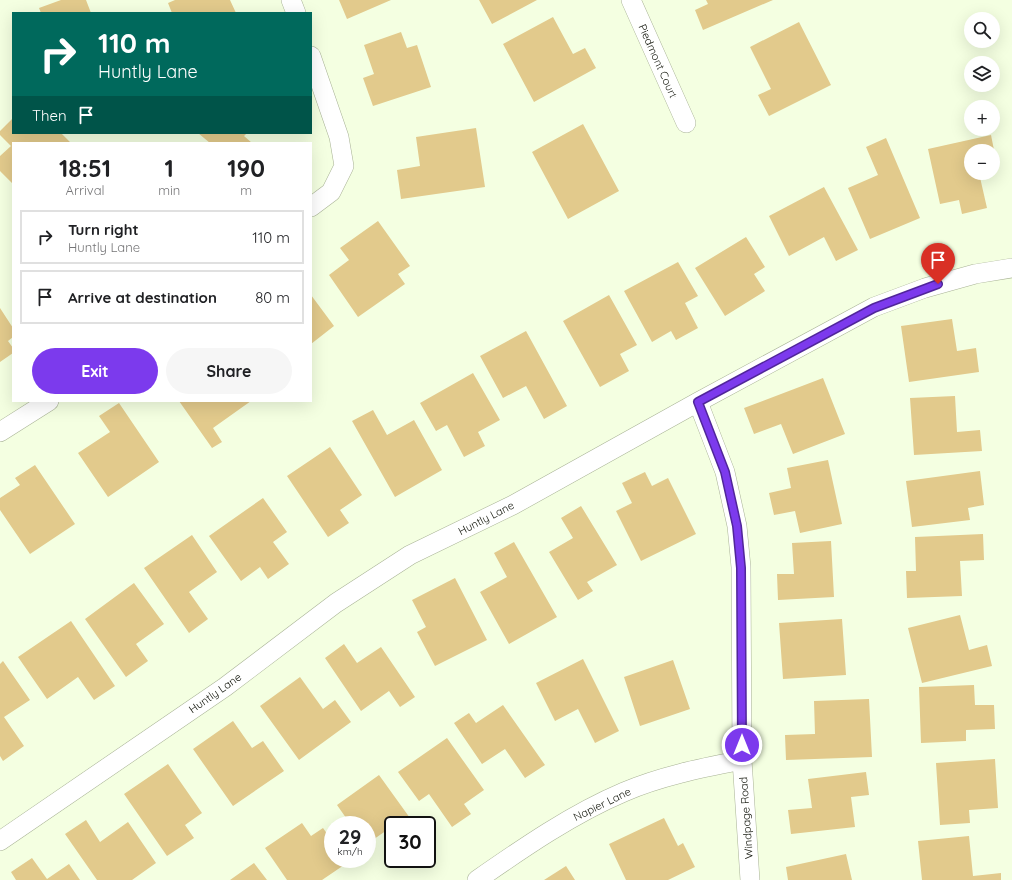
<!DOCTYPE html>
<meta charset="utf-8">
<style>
:root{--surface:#fff;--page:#f6f6f6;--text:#202124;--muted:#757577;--line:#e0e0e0;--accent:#7c3aed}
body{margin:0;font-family:Quicksand,sans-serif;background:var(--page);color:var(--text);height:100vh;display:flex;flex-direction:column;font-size:15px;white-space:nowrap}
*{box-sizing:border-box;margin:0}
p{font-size:13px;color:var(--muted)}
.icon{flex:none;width:22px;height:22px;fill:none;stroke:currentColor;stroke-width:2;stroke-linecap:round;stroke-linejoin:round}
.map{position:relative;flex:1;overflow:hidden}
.panel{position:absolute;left:12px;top:142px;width:300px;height:260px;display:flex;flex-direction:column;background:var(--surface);border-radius:0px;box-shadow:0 4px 16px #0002}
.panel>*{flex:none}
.top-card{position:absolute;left:12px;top:12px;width:300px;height:122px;border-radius:0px;box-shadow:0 4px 16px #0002;background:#00695c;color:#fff;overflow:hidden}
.fabs{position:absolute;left:964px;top:12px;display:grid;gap:8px}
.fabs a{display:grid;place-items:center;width:36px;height:36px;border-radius:50%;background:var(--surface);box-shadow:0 4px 16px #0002;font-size:20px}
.speed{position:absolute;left:324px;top:816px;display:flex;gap:8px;font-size:20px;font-weight:700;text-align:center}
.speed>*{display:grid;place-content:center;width:52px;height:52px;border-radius:50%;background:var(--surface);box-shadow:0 4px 16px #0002;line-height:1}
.speed small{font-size:10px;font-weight:400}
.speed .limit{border:2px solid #111;border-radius:6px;background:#fff;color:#111}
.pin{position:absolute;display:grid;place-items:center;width:34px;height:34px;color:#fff;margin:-41px -17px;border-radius:50% 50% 50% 0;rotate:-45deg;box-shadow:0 0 4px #0007}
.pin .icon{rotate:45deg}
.me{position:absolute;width:44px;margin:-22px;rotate:0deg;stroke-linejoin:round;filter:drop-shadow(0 0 3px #0008)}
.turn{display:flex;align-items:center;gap:14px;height:84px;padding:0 20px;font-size:18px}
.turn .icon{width:52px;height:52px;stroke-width:2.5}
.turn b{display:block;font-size:28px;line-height:34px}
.then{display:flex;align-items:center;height:38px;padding:0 20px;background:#0003;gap:8px;font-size:15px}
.eta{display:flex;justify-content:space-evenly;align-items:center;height:68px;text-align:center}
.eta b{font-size:24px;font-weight:800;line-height:28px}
.button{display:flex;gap:8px;margin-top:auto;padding:8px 20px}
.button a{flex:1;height:46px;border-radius:24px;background:var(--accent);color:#fff;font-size:16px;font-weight:800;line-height:46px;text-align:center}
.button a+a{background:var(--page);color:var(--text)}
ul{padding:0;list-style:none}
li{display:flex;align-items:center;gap:12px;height:54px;margin:0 8px 6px;padding:0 12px;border:2px solid var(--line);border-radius:0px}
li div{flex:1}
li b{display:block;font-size:15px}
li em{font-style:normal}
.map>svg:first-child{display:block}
.building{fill:#e2ca8c}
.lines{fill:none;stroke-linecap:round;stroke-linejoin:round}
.minor-casing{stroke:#a9b396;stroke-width:20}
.minor{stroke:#fff;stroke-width:19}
.route-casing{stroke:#51269a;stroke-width:10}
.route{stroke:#7c3aed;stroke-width:7}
.labels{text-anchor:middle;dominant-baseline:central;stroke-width:3.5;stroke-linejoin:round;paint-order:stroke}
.street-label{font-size:11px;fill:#14170d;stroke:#fff}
</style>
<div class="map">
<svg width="1012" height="880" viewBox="0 0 1012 880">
<rect width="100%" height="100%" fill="#f4ffe1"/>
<path class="building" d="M61,0H86L91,13H41L39,8Z
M175,0H230L236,13H172L168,3Z
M339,0H391L347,19Z
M479,0H537L492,24Z
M706,0H773L703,30L695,10L708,4Z
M553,17L573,54L585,48L596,68L534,102L503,44Z
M799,22L831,85L769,116L758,95L771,89L750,47Z
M401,32L407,48L417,45L431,87L373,106L363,78L374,74L364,45Z
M13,118V133H61L71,143H13V184L0,171V156L11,146L0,135V131Z
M583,124L619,191L568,219L532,152Z
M476,128L485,187L401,199L397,170L420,166L416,137Z
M198,133H247L244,136L252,143H210Z
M991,135L998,170L993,171V151H971V173H979L987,208L962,214L959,200L940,204L928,149Z
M886,138L920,218L870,239L848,188L878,175L866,147Z
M824,187L858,250L836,261L824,237L789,256L769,216Z
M378,221L410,266L398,274L405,284L358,317L329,275L349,260L340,248Z
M746,237L765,267L754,274L765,291L725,316L695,268Z
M678,262L698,296L685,303L698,328L676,340L671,331L652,342L624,291Z
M311,295L334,326L311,344Z
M609,295L637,345L620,354L629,371L600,387L563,321Z
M0,308L13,328V337L8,341L13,348V353L0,362Z
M952,319L957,351L976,348L979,372L909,382L901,326Z
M526,331L567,406L544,419L526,386L503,398L480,356Z
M473,373L500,420L478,432L485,446L464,457L447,425L436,431L420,403Z
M823,378L845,434L793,454L781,424L754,434L744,408Z
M955,396L957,432L980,430L982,451L914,455L910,398Z
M179,401H251L213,428L222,442L212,448Z
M119,403L159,462L108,497L78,453L110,432L99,416Z
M373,410L387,435L414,420L442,470L395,497L352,421Z
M330,447L362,495L340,510L349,523L328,537L287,476Z
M828,460L842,524L800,533L795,511L774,515L769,493L791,488L787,468Z
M35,465L75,524L30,554L0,510V498L20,485L15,478Z
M980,471L984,505L968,508L970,520L912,527L906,481Z
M645,472L652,486L668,478L696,534L641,561L616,511L632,503L622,483Z
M263,498L287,532L273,542L289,564L268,579L260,567L241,581L209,536Z
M581,506L617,565L587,582L593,591L578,600L549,552L573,538L561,518Z
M983,534L984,560L960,561L962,596L907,598L906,571H916L915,537Z
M192,535L217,572L189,592L208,619L189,633L144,568Z
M831,541L834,597L778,600L777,574H794L792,543Z
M514,542L557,617L509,644L480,592L507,577L494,553Z
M455,578L487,640L435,666L417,632L426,627L412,600Z
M134,583L164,624L136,644L148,661L126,677L85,619Z
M960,615L969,650L987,645L992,666L922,683L908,628Z
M842,619L846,675L783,679L779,623Z
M71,621L115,686L94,700L78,677L47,699L18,657Z
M344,644L357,663L381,647L415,697L400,707L389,691L361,711L325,658Z
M583,659L619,731L595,743L578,709L555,721L536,683Z
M673,660L690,709L640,726L624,677Z
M3,661L30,700L4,717L24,746L3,761L0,756V664Z
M300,677L323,709L335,700L351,722L299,760L260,706Z
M974,685L975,705H994L995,729L966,730V741L921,743L919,687Z
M869,699L872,757L786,760L785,735L815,734L814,701Z
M503,705L545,765L525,778L505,749L482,764L454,723L469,713L476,723Z
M233,721L252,748L263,741L284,771L233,806L193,749Z
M447,738L484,790L464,804L471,814L452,827L429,794L419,801L398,772Z
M995,759L998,808L969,810L970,823L940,825L936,763Z
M168,764L202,813L185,825L194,838L167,856L124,794Z
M866,772L869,795L851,797L855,827L791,834L788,810L812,808L808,779Z
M379,775L415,825H393V839L387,830L367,844V825H351L337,805Z
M664,818L678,846L683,843L695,867L668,880H626L609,844Z
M86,820L100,842L128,822L156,863L132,880H97L65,834Z
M302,823L311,836L323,828L333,842V859H344L347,863L322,880H287L265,848Z
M969,836L973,876L1001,873V880H922L918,841Z
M846,854L852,880H788L786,867Z
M32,858L47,879L69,864L80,880H16L11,872Z
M254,863L267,880H230Z
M566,866L575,880H544Z"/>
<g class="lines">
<defs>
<path id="minor" d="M291,0L296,13
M631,0L686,123
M311,56L339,137L344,166L331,192L311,207
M698,402L725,472L737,526L741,567L742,760L750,880
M0,432L49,401
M0,841L225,687L336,603L410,555L513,505L698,402L874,307L925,288L975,274L1012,268
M477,880C523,848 572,814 624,792C661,776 702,768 742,760"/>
</defs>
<use href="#minor" class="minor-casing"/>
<use href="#minor" class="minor"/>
</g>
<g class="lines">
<defs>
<path id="route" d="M742,745L741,568L737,526L725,472L698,402L874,308L938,284"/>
</defs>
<use href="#route" class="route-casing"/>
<use href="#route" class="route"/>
</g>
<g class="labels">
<g class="street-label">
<text transform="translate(658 61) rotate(66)">Piedmont Court</text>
<text transform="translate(486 518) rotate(-27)">Huntly Lane</text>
<text transform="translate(215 693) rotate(-35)">Huntly Lane</text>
<text transform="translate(602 804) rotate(-26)">Napier Lane</text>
<text transform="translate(746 818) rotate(-94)">Windpage Road</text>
</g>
</g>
</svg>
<div class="fabs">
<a><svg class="icon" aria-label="search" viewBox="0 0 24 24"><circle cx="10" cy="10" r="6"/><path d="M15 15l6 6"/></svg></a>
<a><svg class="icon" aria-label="layers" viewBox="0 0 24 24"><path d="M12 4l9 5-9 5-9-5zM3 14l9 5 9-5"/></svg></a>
<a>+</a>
<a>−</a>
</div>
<div class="speed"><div>29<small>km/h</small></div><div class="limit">30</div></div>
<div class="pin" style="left:938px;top:284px;background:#d93025"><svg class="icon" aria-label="arrive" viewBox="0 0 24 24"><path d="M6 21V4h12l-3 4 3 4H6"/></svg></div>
<svg class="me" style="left:742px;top:745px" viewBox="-20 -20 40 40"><circle r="17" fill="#7c3aed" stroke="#fff" stroke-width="3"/><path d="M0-11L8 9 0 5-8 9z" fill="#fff"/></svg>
<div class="top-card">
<div class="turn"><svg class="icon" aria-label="right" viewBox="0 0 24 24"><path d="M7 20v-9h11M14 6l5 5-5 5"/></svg><div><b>110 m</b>Huntly Lane</div></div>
<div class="then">Then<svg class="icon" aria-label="arrive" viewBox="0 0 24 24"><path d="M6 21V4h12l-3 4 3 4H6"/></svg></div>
</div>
<section class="panel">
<div class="eta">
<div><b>18:51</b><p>Arrival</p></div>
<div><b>1</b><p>min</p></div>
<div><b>190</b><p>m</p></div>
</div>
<ul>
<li><svg class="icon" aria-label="right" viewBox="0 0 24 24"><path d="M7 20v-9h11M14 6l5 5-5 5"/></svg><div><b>Turn right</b><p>Huntly Lane</p></div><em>110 m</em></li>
<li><svg class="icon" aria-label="arrive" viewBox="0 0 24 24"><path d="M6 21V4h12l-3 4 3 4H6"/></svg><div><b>Arrive at destination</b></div><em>80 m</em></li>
</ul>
<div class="button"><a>Exit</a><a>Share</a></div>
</section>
</div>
